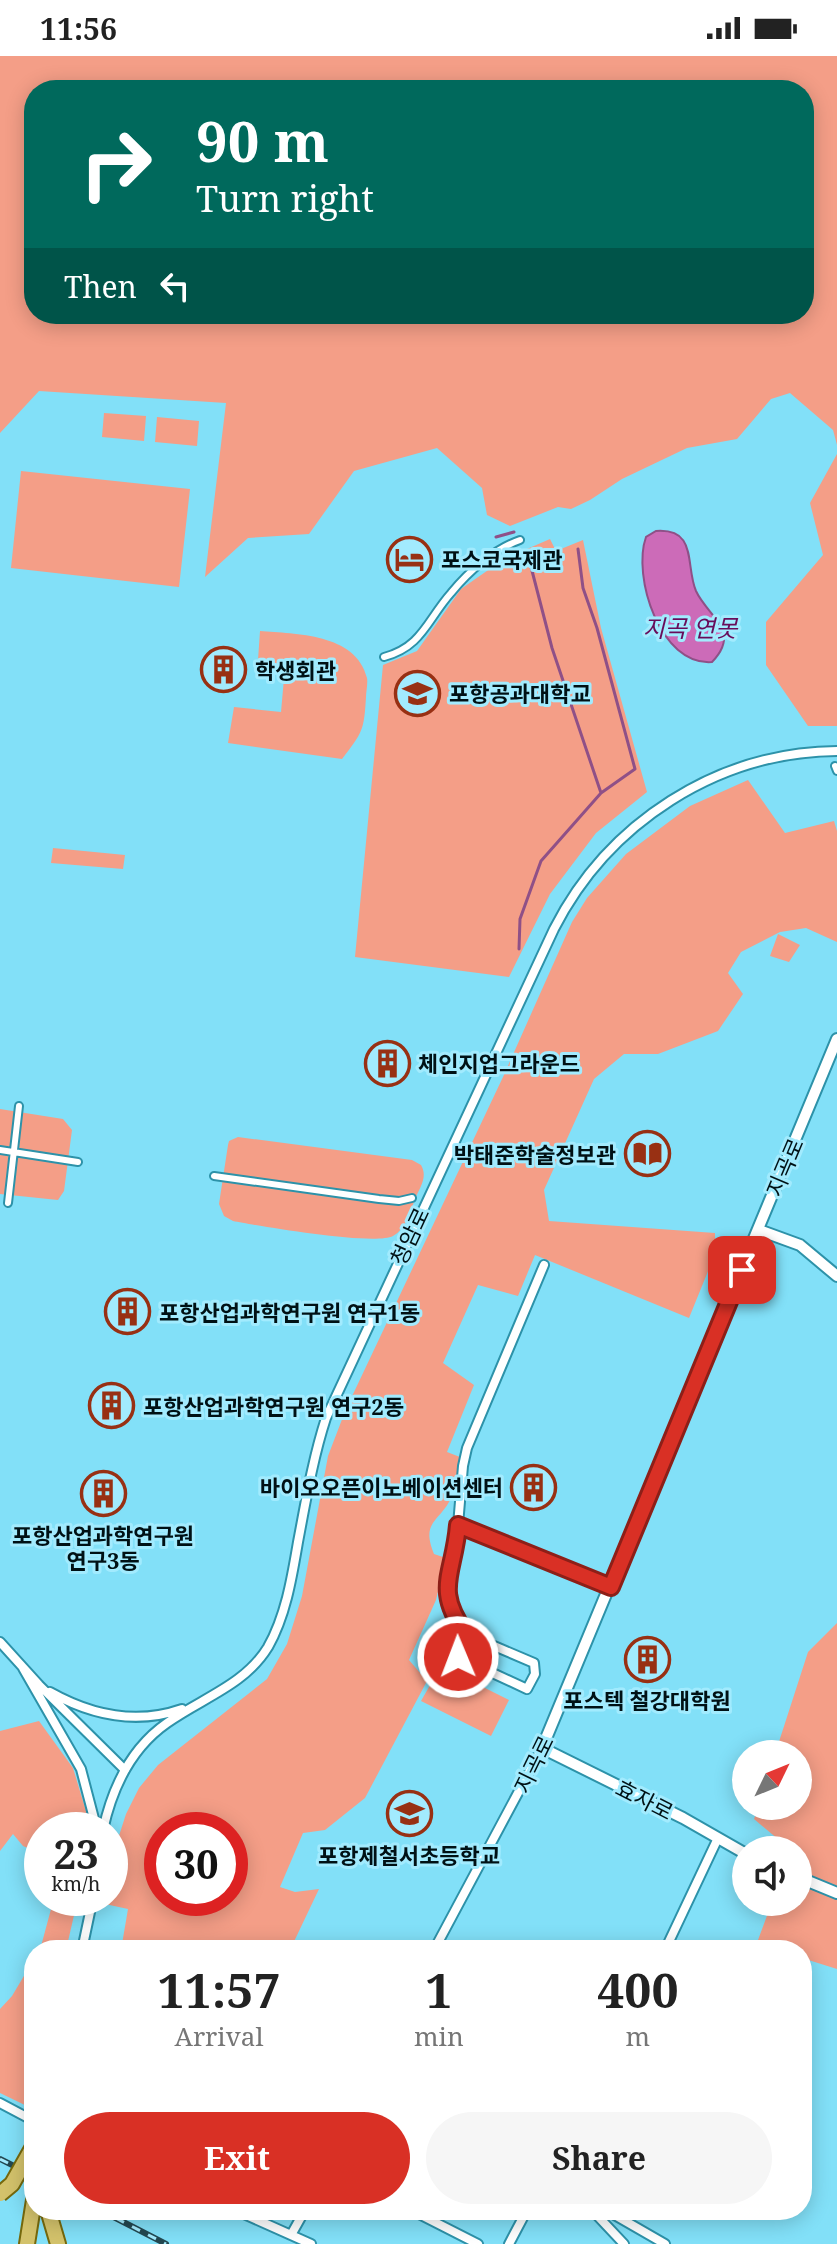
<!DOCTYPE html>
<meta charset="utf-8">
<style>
:root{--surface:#fff;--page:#f6f6f6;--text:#222;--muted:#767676;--accent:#d93025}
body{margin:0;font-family:"Noto Serif","Noto Sans KR",serif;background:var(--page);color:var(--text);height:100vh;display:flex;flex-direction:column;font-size:30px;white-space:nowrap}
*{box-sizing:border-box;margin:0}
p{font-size:26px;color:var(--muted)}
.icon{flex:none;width:44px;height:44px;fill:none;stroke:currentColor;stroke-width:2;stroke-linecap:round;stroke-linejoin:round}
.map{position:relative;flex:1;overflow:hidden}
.panel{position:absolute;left:24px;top:1884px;width:788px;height:280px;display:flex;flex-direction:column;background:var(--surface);border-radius:32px;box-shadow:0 4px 20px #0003}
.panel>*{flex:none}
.hud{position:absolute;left:24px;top:24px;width:790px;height:244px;border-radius:32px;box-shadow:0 4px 20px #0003;background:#00695c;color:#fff;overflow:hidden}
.needle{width:52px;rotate:47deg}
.controls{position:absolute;left:732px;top:1684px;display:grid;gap:16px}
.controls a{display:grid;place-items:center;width:80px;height:80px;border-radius:50%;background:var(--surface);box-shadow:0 4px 20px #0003;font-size:40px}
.speed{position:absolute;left:24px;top:1756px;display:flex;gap:16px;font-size:40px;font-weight:700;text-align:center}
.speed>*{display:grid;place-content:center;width:104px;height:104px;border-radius:50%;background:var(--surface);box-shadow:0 4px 20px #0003;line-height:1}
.speed small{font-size:20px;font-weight:400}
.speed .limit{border:12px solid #d22;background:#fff;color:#111}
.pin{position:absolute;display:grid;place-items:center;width:68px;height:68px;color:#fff;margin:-34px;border-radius:16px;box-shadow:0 4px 12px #0006}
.me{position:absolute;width:88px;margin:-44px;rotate:359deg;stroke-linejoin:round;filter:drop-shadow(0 0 6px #0008)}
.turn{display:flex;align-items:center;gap:28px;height:168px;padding:0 40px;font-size:36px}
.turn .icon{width:104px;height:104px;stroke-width:2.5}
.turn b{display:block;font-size:56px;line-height:68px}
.then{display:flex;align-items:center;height:76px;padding:0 40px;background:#0003;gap:16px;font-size:30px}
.eta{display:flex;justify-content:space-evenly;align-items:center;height:136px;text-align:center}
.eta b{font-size:48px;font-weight:700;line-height:56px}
.button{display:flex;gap:16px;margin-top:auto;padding:16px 40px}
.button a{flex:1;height:92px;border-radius:48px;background:var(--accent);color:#fff;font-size:32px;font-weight:700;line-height:92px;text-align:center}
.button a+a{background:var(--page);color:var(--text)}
.status{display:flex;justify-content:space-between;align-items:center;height:56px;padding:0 40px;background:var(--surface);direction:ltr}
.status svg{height:22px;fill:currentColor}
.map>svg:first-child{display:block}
.green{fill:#f49e87;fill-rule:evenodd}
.water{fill:#cc6bb8;stroke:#8f5087;stroke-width:2}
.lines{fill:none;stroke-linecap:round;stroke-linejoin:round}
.stream{stroke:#8f5087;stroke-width:3}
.pedestrian-casing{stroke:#2d92a9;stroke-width:10}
.minor-casing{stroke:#2d92a9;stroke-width:12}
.tertiary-casing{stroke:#2d92a9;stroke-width:14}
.primary-casing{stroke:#76690d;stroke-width:18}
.pedestrian{stroke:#fff;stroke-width:6}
.minor{stroke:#fff;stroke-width:8}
.tertiary{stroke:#fff;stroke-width:10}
.primary{stroke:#d3c26b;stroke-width:14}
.rail-casing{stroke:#234851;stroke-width:6}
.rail{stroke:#a2ebfe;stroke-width:3;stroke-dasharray:9;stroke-linecap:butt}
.primary-bridge-casing{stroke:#76690d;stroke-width:18;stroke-linecap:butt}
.primary-bridge{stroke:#d3c26b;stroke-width:14}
.route-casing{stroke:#8d1f18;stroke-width:20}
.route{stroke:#d93025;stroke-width:14}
.labels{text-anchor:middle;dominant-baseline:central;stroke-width:6;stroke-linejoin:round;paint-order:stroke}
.poi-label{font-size:22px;font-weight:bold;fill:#001115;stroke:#a2ebfe;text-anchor:start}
.street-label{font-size:22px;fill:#001115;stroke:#a2ebfe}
.water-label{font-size:24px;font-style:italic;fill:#680c5a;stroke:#a2ebfe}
</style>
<div class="status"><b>11:56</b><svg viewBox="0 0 49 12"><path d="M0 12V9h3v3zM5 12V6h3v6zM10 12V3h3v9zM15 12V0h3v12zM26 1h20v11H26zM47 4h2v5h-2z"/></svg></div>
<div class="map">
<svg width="837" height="2188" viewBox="0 0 837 2188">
<rect width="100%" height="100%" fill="#82e0f8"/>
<path class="green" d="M0,0H837V389L833,374L790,337L771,343L737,383L687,392L622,423L590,444L571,453L558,451L510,470L487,459L482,432L437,392L354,415L309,478L248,482L205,521L226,347L39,335L0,377ZM34,34H804V258H34Z
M104,357L146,360L144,385L102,381Z
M157,361L199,365L197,390L155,386Z
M837,398V670H808L766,609V566L823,499L810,447Z
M21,415L190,433L179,531L11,512Z
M550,483L556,495L583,484L601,572L647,736L596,777L550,838L509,921L355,901L383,609L417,595L461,533L504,503Z
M260,575C295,578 356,577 367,622C368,627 366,636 366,641C364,674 363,676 342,703L228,687L234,651L281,656L285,611L258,604Z
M748,724L785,777L834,765L837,775V886L806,872L780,876L741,896L728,917L743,938L718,975L658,998H624L594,1023L544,1134L549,1165L715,1177V1198L689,1262L535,1199L518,1240L478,1229L443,1307L474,1329L447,1396L460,1401C457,1413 457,1429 452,1440C441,1466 420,1464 434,1498L446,1502L436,1544L409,1604L427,1625L365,1742L325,1774L303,1777L280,1831L295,1836L319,1833L290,1894H121L128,1853L105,1848L106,1842H110V1822L117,1786L126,1758L139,1732L158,1709L267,1623L287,1588L302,1540L328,1400L346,1353L503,1021L572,866L587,842L626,798L690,750ZM162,1774H230V1842H162Z
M53,792L125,799L123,813L51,807Z
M778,878L800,889L789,906L770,900Z
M0,1053L63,1063L72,1074L64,1135L58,1144L0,1138Z
M238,1081L412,1104L421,1109C428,1121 420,1131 415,1143C410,1156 406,1173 393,1180C374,1190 259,1170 233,1165L224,1160L219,1148L228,1089L229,1085Z
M837,1567V1913L802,1902V1894H744L758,1884L772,1846H798V1794H791L754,1763L759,1750H798V1698H775L808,1596Z
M441,1610L509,1644L491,1680L421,1645Z
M39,1665L73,1712L89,1765V1774H42V1798L23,1790L13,1778L0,1795V1675Z
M54,1842H78L66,1894H40Z
M34,1903V2037L31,2052L0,2037V1953L12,1940Z"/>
<path class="water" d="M656,475C698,472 685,509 696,535C708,561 742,575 712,606C660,610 632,520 646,481Z"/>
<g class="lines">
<path class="stream" d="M496,481L514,476
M530,507L552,592L601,737
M519,893L520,863L541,805L601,737L635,713L597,572L583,532L578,493"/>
<defs>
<path id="pedestrian" d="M384,601C422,591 427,564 451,537C469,515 494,493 520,484
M835,710L837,715
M0,1094L78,1106
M214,1120L379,1143L399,1145L412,1142
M8,1147L19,1050"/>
<path id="minor" d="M458,1469L611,1531
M466,1578L534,1607L535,1618L527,1633L458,1601L466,1578L455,1562L445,1530L457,1481L463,1410L467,1392L544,1209
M0,1586L39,1629L125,1714
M23,1612L81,1713L97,1774
M50,1636C91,1659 136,1669 182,1653
M103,1774C112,1733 131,1692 167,1667C202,1642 245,1629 268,1591C286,1559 292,1521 298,1486C306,1444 313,1402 326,1362L554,873C608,767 717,696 837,695
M82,1894L93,1842
M434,1894L542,1692
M665,1894L718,1782
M0,2047L34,2065
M235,2154L311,2188
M411,2154L478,2188
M592,2154L624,2188
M606,2154L665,2188
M291,2179L305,2154
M509,2188L527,2154"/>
<path id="tertiary" d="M759,1174L800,1189L837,1220
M746,1798L683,1762L542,1692L837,983
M798,1821L837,1837"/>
<path id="primary" d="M48,2154L58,2188
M27,2188L34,2144"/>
</defs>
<use href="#pedestrian" class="pedestrian-casing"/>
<use href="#minor" class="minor-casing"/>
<use href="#tertiary" class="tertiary-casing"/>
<use href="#primary" class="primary-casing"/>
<use href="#pedestrian" class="pedestrian"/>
<use href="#minor" class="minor"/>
<use href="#tertiary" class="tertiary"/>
<use href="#primary" class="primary"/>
<defs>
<path id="rail" d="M0,2103L34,2120
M100,2154L166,2188"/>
</defs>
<use href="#rail" class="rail-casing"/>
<use href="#rail" class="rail"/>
<defs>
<path id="primary-bridge" d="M0,2138L12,2128L34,2089"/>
</defs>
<use href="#primary-bridge" class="primary-bridge-casing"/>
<use href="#primary-bridge" class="primary-bridge"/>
</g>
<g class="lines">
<defs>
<path id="route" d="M458,1601L466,1578C433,1532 454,1519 458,1469L611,1531L742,1214"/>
</defs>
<use href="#route" class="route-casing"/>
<use href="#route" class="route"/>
</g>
<defs>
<symbol id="hotel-ring" viewBox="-11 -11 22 22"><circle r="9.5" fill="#a2ebfe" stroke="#983013" stroke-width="1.5"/><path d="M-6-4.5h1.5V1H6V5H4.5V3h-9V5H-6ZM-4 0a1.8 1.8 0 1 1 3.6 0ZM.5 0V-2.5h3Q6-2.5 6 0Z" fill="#983013"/></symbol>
<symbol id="building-ring" viewBox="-11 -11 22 22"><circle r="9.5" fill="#a2ebfe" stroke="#983013" stroke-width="1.5"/><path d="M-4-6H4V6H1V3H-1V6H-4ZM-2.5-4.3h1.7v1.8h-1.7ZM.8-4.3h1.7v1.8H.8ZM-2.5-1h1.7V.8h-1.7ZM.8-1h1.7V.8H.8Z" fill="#983013"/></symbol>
<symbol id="university-ring" viewBox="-11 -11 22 22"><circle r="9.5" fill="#a2ebfe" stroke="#983013" stroke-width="1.5"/><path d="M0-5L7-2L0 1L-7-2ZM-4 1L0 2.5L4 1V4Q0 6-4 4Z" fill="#983013"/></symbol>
<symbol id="library-ring" viewBox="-11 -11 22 22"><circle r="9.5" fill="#a2ebfe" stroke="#983013" stroke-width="1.5"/><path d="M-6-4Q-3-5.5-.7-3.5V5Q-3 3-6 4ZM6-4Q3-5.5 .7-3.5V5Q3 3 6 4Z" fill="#983013"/></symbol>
<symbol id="school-ring" viewBox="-11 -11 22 22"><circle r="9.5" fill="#a2ebfe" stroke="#983013" stroke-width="1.5"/><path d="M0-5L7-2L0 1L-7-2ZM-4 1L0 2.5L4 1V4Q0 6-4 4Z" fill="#983013"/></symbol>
</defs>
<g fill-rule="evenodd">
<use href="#hotel-ring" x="384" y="478" width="51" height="51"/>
<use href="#building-ring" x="198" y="588" width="51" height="51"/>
<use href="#university-ring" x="392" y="612" width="51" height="51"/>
<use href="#building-ring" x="362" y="982" width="51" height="51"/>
<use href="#library-ring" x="622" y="1072" width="51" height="51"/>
<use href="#building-ring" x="102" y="1230" width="51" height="51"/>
<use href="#building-ring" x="86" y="1324" width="51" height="51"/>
<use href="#building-ring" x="508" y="1406" width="51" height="51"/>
<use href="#building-ring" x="78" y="1412" width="51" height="51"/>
<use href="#building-ring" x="622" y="1578" width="51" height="51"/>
<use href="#school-ring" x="384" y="1732" width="51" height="51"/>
</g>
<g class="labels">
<g class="poi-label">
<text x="441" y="503">포스코국제관</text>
<text x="255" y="614">학생회관</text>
<text x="449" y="637">포항공과대학교</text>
<text x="418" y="1007">체인지업그라운드</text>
<text x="616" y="1098" text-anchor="end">박태준학술정보관</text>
<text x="159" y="1256">포항산업과학연구원 연구1동</text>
<text x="143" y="1350">포항산업과학연구원 연구2동</text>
<text x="503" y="1431" text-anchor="end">바이오오픈이노베이션센터</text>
<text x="103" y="1479" text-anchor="middle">포항산업과학연구원<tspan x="103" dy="25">연구3동</tspan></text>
<text x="647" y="1644" text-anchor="middle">포스텍 철강대학원</text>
<text x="409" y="1799" text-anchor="middle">포항제철서초등학교</text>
</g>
<g class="street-label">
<text transform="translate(784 1111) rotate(-67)">지곡로</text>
<text transform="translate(409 1180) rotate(-65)">청암로</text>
<text transform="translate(533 1708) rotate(-64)">지곡로</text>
<text transform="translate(645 1743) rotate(27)">효자로</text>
</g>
<g class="water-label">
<text x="690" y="571">지곡 연못</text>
</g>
</g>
</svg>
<div class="controls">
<a><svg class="needle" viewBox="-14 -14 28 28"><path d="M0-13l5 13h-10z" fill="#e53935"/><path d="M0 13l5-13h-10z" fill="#767676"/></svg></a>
<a><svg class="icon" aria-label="sound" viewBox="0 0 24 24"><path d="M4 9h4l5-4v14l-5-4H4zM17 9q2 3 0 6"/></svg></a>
</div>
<div class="speed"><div>23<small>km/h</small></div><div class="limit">30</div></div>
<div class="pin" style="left:742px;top:1214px;background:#d93025"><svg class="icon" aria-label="arrive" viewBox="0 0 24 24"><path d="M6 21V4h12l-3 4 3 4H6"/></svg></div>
<svg class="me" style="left:458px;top:1601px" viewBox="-20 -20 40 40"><circle r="17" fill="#d93025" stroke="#fff" stroke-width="3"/><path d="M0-11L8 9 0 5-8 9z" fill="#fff"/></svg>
<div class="hud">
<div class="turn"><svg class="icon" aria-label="right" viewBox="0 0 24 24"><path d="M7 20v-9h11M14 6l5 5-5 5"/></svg><div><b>90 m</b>Turn right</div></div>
<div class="then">Then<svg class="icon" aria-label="left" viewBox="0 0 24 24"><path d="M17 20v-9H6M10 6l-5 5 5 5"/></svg></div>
</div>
<section class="panel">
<div class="eta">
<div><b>11:57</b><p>Arrival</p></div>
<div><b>1</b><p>min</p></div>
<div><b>400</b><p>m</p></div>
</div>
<div class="button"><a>Exit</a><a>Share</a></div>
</section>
</div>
